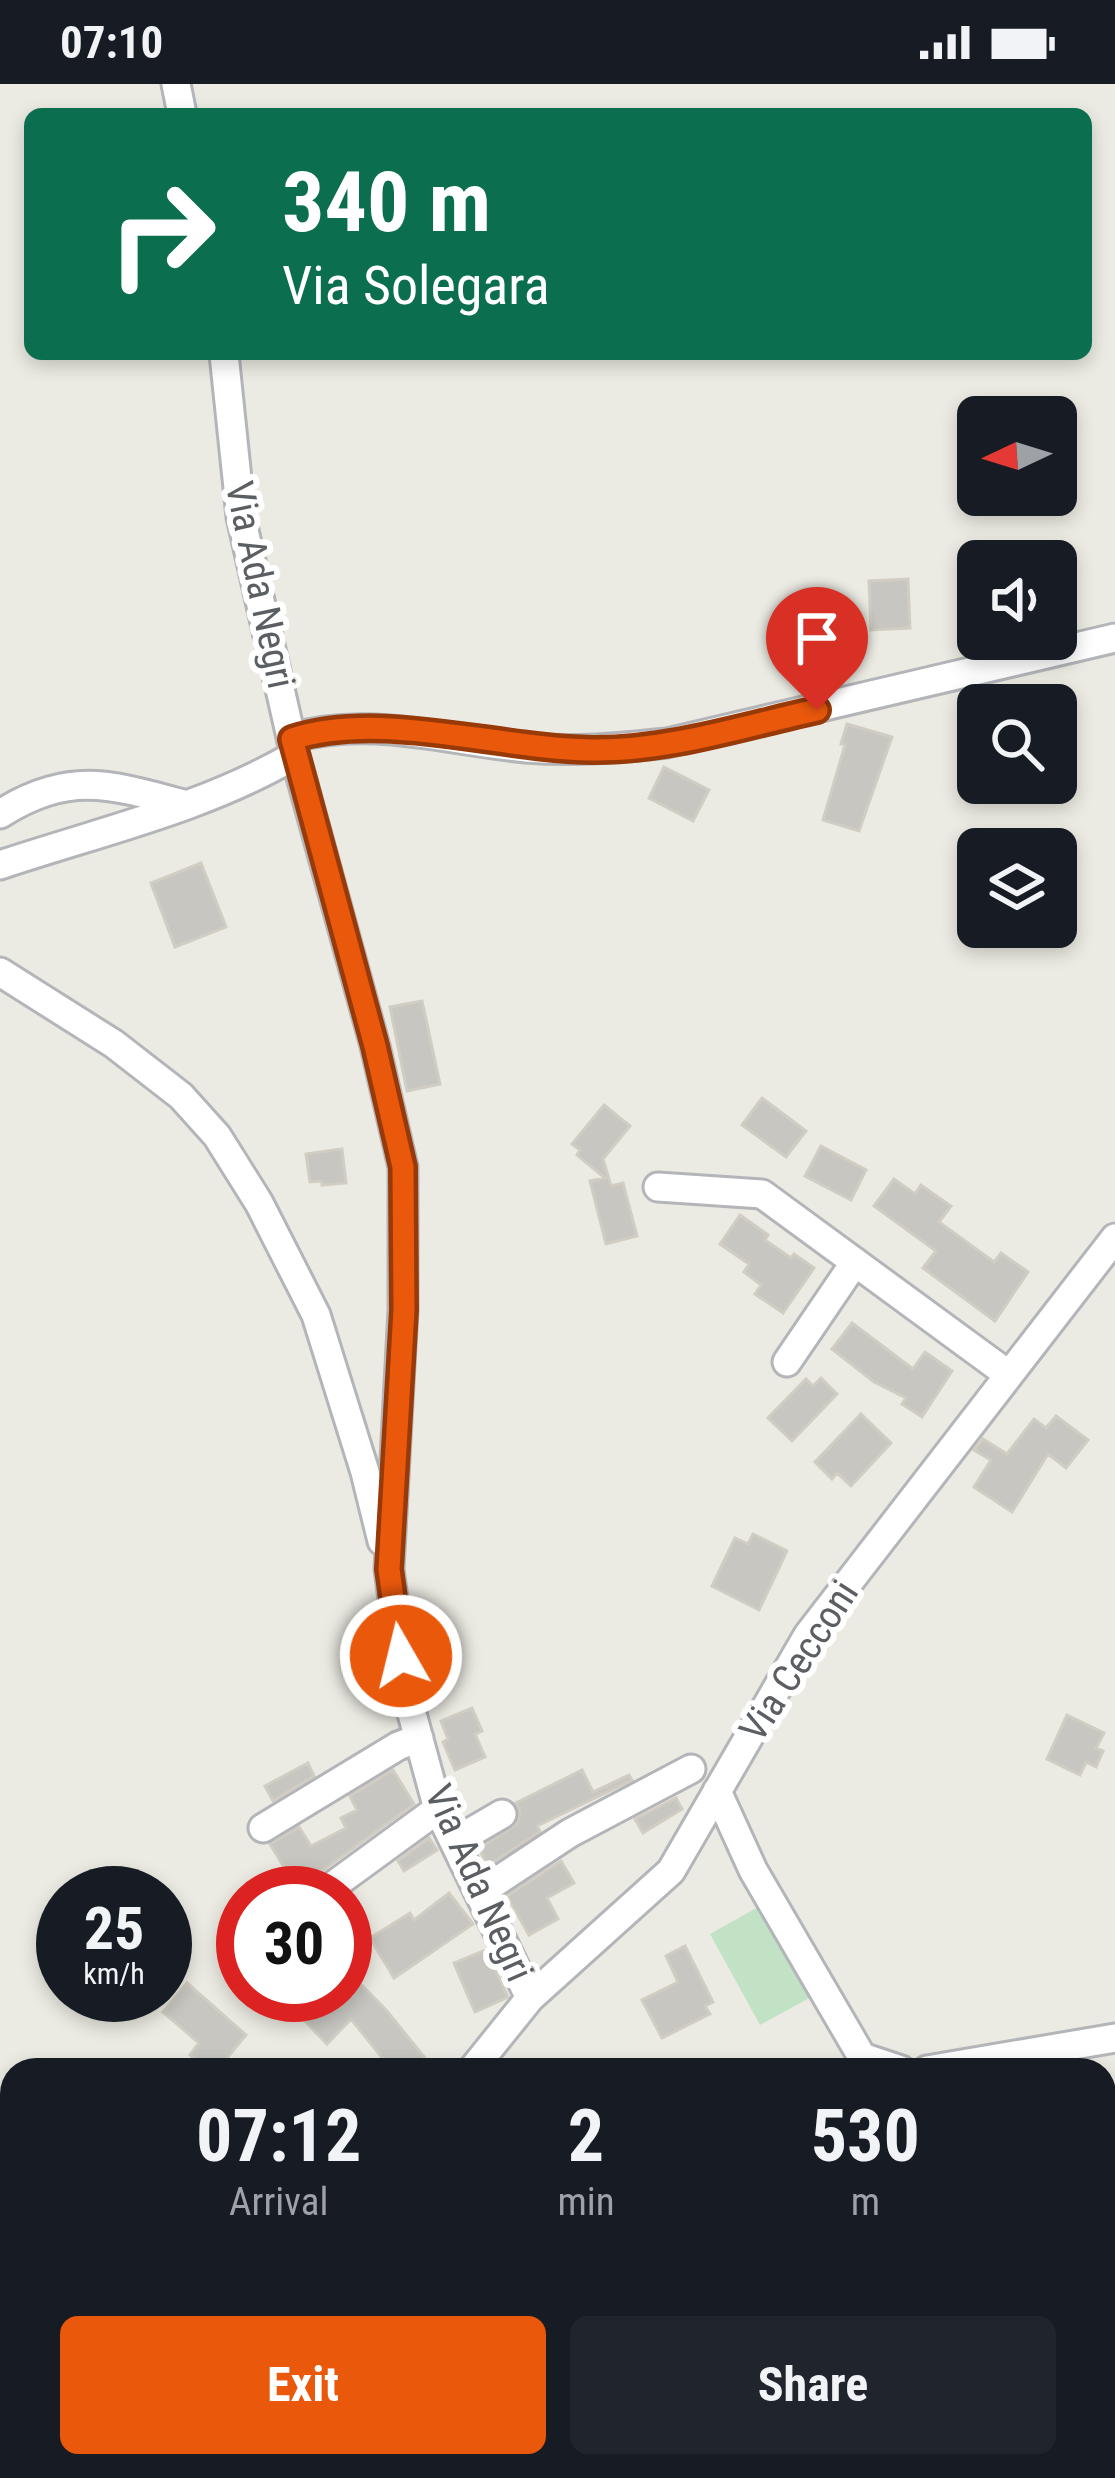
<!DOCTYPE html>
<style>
:root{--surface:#171b24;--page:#20242c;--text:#f1f3f6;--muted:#9ea1a6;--accent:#ea580c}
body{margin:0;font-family:"Roboto Condensed",sans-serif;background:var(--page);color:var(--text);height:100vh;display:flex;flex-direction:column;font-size:45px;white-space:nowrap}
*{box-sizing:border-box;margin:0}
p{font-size:39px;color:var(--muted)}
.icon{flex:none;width:66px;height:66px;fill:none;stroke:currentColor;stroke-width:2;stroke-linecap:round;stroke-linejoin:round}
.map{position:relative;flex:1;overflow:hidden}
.sheet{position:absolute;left:0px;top:1974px;width:1116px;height:420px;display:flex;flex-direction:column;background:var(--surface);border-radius:36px 36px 0 0;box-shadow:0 6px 18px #0003}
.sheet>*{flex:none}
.guide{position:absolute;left:24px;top:24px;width:1068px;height:252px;border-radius:18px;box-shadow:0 6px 18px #0003;background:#0b6e4f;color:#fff;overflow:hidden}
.needle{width:78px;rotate:266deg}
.fabs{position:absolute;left:957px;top:312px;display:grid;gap:24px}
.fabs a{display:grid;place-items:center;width:120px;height:120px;border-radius:18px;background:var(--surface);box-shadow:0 6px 18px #0003;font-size:60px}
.speed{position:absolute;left:36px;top:1782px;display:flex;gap:24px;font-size:60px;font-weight:700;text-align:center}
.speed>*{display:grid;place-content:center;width:156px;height:156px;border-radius:50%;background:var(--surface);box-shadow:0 6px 18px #0003;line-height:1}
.speed small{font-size:30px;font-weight:400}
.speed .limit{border:18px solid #d22;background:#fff;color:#111}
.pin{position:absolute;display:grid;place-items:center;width:102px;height:102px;color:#fff;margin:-123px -51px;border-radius:50% 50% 50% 0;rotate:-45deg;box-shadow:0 0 12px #0007}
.pin .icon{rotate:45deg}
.me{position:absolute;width:132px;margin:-66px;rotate:352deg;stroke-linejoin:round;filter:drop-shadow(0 0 9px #0008)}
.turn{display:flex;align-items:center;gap:42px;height:252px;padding:0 60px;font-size:54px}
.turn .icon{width:156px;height:156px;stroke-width:2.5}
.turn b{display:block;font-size:84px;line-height:102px}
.eta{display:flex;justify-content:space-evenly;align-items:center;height:204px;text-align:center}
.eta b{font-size:72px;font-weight:700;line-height:84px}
.action{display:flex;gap:24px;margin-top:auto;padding:24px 60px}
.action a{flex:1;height:138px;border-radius:18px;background:var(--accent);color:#fff;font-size:48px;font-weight:700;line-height:138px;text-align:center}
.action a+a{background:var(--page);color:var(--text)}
.status{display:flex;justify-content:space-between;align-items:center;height:84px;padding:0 60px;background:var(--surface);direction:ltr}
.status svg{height:33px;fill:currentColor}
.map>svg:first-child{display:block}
.green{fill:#c1e2c4}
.building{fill:#c8c6c0;stroke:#d1cdc2;stroke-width:3}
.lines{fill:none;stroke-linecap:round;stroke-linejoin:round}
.minor-casing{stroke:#b3b5b9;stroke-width:33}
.major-casing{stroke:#e6ce62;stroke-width:39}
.minor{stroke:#fff;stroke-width:27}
.major{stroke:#f8f3ac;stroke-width:33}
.route-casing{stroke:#983908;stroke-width:30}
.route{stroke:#ea580c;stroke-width:21}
.labels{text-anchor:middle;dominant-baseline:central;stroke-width:12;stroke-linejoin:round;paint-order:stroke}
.street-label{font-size:39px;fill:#5b5e62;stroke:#fff}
</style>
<div class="status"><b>07:10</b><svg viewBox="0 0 49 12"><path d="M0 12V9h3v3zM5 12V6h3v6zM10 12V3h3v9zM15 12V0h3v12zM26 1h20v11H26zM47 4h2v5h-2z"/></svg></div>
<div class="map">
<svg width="1115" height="2394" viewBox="0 0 1115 2394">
<rect width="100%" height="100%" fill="#ecebe3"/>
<path class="green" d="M760,1822L811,1913L760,1941L710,1850Z"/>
<path class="building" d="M908,495L910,544L871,546L869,497Z
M847,640L892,653L859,747L823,736L845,661L841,660Z
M664,683L709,706L693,737L649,714Z
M201,779L226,843L175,863L151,799Z
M422,917L440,1000L407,1007L390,923Z
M762,1014L806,1047L786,1073L742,1041Z
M604,1021L630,1042L603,1075L611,1102L623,1099L637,1152L606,1160L590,1097L605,1094L577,1071L580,1066L572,1060Z
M821,1062L866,1086L851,1116L805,1092Z
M342,1065L346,1099L322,1101V1097L310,1098L306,1070Z
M894,1095L915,1110L921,1101L951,1122L939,1138L994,1178L1001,1169L1028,1188L995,1237L923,1184L936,1167L874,1122Z
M740,1131L768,1151L765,1156L791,1174L794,1170L814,1184L783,1229L755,1210L761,1201L744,1188L749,1180L720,1160Z
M852,1239L913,1285L925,1268L952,1287L922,1333L902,1320L906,1314L874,1298L832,1265Z
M821,1294L837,1310L792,1357L768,1334L806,1295L813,1302Z
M861,1330L891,1359L851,1402L837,1389L832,1395L815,1378Z
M1056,1332L1088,1356L1066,1384L1048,1370L1012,1428L974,1403L991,1376L974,1366L983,1355L1007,1370L1034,1335L1046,1344Z
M753,1450L787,1467L759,1526L712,1502L735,1454L748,1460Z
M472,1624L482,1647L475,1650L485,1673L455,1686L443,1658L448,1655L441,1637Z
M1067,1631L1104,1649L1096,1664L1103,1667L1096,1683L1086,1678L1080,1691L1047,1675Z
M308,1679L314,1692L273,1717L265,1702Z
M393,1686L414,1720L312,1794L305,1809H293L280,1788L285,1785L270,1760L299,1743L311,1762L346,1744L341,1734L357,1726L350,1712Z
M582,1686L593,1708L629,1691L632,1696L537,1742L540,1748L487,1782L479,1764L517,1740L520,1729L516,1719Z
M676,1714L682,1725L643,1749L635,1735Z
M429,1754L437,1766L404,1787L398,1777Z
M561,1777L574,1799L547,1814L558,1835L529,1851L507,1812Z
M449,1809L473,1840L394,1894L370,1854L410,1829L414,1836Z
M685,1862L713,1918L705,1922L710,1930L662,1954L642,1916L678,1898L666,1872Z
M486,1866L508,1913L475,1928L454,1879Z
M345,1884L387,1927L425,1974L410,1986L404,1979L392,1986L351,1935L327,1960L304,1936L329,1911H345Z
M187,1899L246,1951L217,1986H208L190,1971L199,1959L163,1928Z"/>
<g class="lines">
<defs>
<path id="minor" d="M176,0L182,30
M224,270L241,433L295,671L375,962L403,1083V1226L389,1485L405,1604L438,1725L530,1914
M292,654C368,631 449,657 526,664C573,668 619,664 667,659L1115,554
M0,730C68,687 110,700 183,720
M0,781C98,748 206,724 295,671
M0,888L114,960L181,1012L217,1052L259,1119L316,1231L365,1388L382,1457
M658,1103L762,1110L1009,1291
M787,1278L855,1178
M717,1707L753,1786L862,1973L901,1986
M263,1744L398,1662L419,1654
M454,1758L502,1730
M323,1809L438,1725
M479,1809L570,1749L691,1685
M472,1986L530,1914L671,1787L808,1551L1115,1154
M927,1986L1115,1954
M1104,2199L1115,2209
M659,2382L666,2394
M151,2394L159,2382
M577,2394L597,2382"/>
<path id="major" d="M1105,2394L1115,2354"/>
</defs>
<use href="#minor" class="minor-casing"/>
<use href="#major" class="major-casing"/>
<use href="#minor" class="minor"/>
<use href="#major" class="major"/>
</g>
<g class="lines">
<defs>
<path id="route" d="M401,1572L389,1485L404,1226L403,1083L375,962L292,655C382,626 498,665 592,666C668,667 744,642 817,626"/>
</defs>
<use href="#route" class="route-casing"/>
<use href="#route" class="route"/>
</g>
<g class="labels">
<g class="street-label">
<text transform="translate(260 501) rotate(78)">Via Ada Negri</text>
<text transform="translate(799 1577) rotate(-57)">Via Cecconi</text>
<text transform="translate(479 1799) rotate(66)">Via Ada Negri</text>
</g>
</g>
</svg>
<div class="fabs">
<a><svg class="needle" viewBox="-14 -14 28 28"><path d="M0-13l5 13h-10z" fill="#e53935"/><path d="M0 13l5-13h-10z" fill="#9ea1a6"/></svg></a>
<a><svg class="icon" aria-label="sound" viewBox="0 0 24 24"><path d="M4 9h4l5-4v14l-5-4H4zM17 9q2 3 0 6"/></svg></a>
<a><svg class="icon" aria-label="search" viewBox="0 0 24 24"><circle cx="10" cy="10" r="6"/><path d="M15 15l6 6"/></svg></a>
<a><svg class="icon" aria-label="layers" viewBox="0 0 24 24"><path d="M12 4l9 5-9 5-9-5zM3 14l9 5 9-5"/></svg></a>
</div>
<div class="speed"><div>25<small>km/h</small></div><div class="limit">30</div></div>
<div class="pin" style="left:817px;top:626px;background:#d93025"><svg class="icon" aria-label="arrive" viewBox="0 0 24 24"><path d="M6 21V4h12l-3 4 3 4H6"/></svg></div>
<svg class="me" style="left:401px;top:1572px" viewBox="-20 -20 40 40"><circle r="17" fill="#ea580c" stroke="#fff" stroke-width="3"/><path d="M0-11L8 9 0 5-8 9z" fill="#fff"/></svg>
<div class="guide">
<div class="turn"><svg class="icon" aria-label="right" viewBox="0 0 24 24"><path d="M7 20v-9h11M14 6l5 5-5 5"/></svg><div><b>340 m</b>Via Solegara</div></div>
</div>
<section class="sheet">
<div class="eta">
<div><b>07:12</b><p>Arrival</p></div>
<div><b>2</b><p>min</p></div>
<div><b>530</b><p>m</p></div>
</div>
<div class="action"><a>Exit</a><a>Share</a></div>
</section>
</div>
